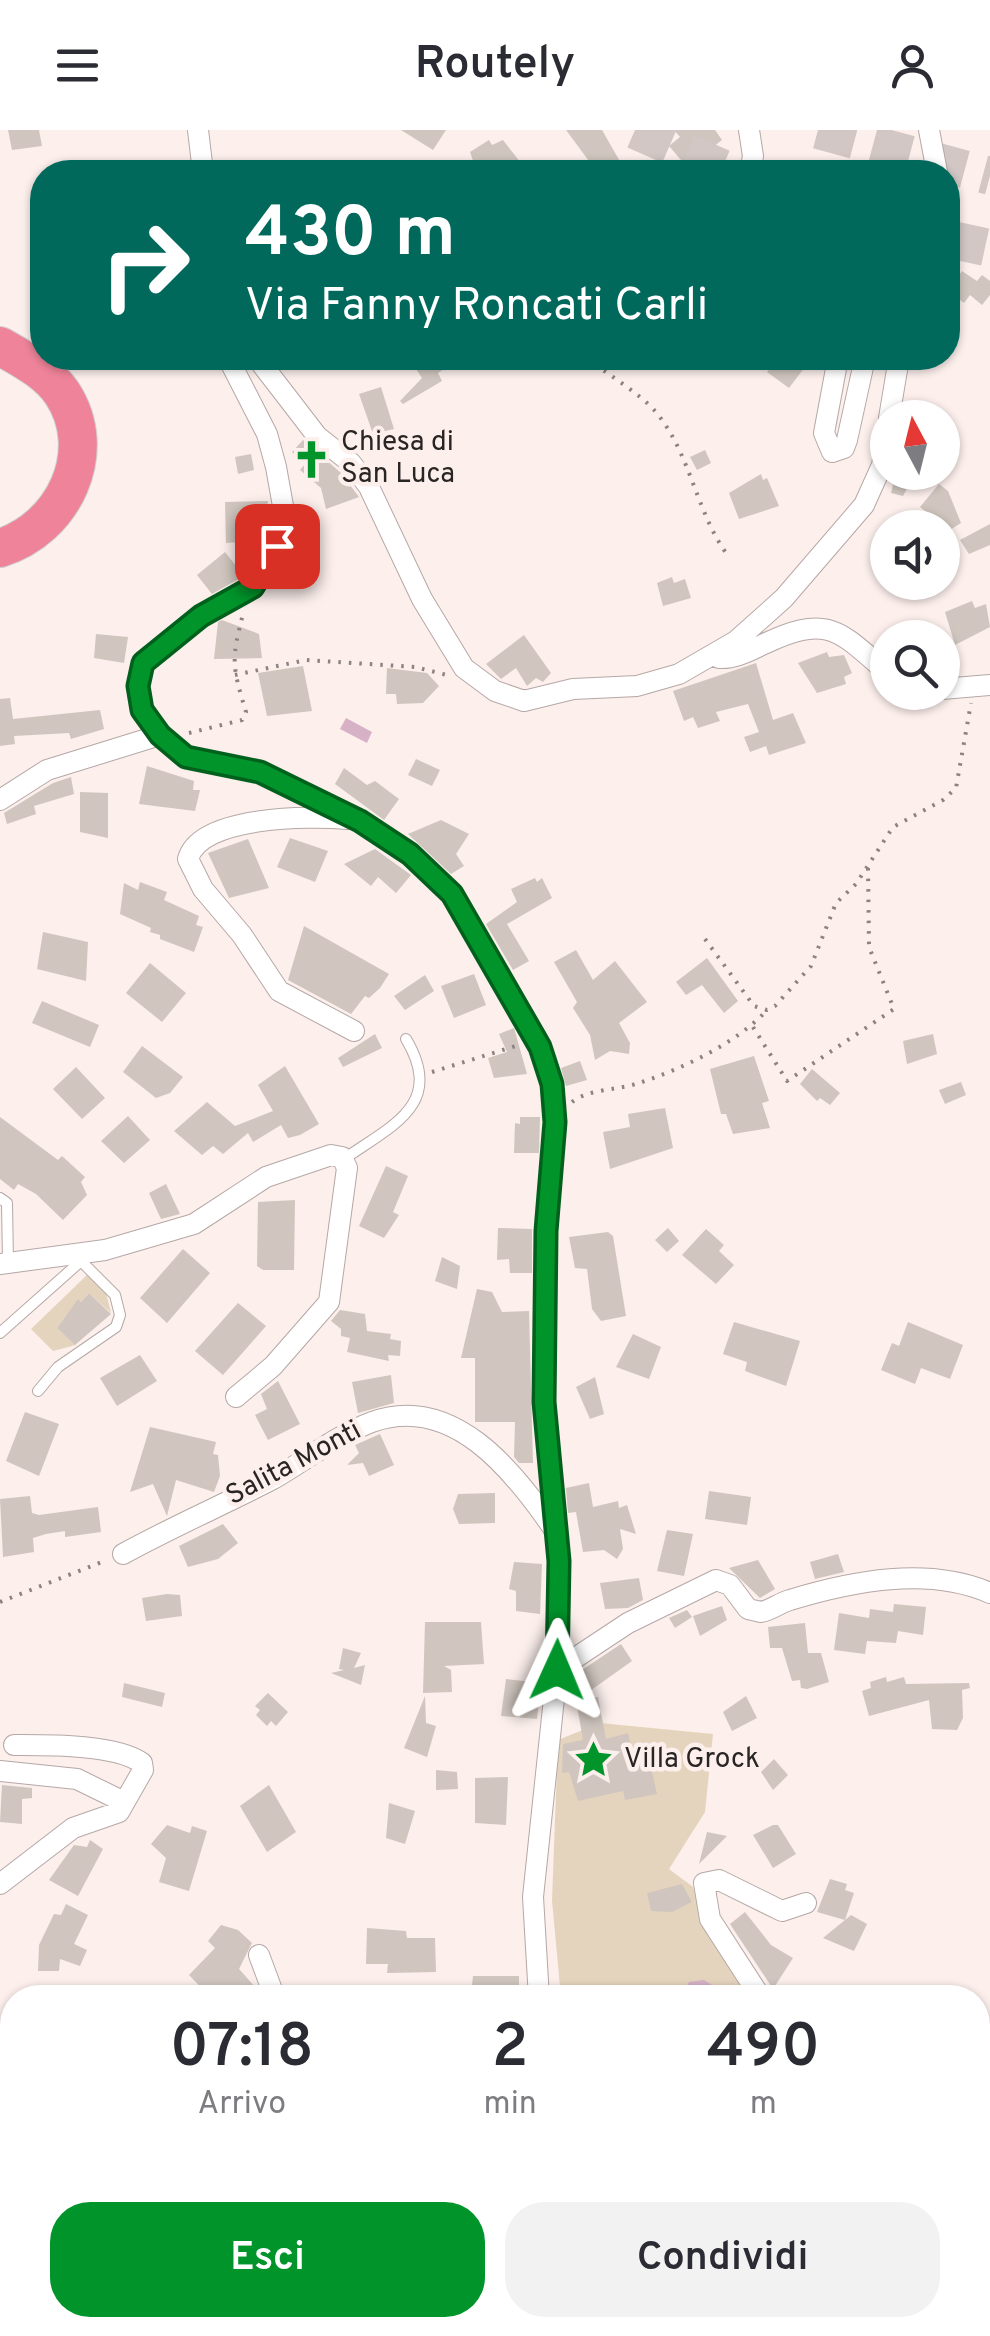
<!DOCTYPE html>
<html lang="it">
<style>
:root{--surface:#fff;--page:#f2f2f3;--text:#2b2b33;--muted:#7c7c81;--accent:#00942b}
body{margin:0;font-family:Overpass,sans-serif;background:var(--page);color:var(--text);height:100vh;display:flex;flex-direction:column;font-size:38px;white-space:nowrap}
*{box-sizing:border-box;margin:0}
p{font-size:32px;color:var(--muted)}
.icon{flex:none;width:55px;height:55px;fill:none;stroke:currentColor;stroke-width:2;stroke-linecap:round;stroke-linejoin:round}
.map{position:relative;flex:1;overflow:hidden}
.side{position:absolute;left:0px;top:1855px;width:990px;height:352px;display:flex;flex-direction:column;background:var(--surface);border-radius:40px 40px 0 0;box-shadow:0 2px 8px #0004}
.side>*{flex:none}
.top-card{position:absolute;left:30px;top:30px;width:930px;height:210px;border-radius:40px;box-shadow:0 2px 8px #0004;background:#00695c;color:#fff;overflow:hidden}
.needle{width:65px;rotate:353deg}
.controls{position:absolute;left:870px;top:270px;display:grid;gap:20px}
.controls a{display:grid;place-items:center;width:90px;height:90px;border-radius:50%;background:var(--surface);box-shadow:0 2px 8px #0004;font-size:50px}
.pin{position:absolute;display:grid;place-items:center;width:85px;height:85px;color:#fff;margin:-42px;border-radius:20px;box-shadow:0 5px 15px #0006}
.me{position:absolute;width:110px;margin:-55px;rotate:1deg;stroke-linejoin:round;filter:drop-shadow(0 0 8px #0008)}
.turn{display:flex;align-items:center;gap:35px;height:210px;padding:0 50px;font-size:45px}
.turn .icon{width:130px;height:130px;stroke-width:2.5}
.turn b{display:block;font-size:70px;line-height:85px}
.eta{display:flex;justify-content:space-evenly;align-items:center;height:170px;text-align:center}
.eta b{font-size:60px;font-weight:600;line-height:70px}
.primary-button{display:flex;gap:20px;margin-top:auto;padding:20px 50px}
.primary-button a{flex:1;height:115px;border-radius:40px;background:var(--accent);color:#fff;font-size:40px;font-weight:600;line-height:115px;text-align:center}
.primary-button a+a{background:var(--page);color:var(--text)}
header{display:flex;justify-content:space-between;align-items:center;height:130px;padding:0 50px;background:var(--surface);font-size:45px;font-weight:600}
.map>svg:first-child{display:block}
.green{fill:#e5d4bd}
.water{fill:#d7b2c6}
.building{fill:#d0c6bf}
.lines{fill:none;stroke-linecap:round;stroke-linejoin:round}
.highway-tunnel{stroke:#d2c7c4;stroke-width:38;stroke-dasharray:38 19;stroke-linecap:butt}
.lane-casing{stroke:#b5a8a6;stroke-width:12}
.street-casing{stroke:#b5a8a6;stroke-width:22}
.highway-casing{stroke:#d0cfcf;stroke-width:40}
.path{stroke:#8b8381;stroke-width:4;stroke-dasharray:2.5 8;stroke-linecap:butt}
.lane{stroke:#fff;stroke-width:10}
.street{stroke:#fff;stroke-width:20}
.highway{stroke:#ee8399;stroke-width:38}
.route-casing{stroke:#00601c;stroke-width:25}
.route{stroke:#00942b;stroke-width:18}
.labels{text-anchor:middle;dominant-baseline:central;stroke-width:9;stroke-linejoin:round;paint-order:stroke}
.poi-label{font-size:28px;fill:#292524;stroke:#fcefec;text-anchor:start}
.street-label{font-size:28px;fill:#292524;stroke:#fcefec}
</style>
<header><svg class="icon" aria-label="menu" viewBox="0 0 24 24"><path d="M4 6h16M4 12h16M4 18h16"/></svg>Routely<svg class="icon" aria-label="person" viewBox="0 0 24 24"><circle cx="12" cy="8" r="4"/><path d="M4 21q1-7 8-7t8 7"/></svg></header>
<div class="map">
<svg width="990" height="2206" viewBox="0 0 990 2206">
<rect width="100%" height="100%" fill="#fcefec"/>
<path class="green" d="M87,1145L106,1163L111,1183L89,1163L81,1172L78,1170L57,1198L76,1215L53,1221L31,1199Z
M600,1593L713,1604L705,1682L669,1739L693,1757L708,1803L754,1867H730L721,1859L681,1860V1867H561L552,1771L558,1610Z"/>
<path class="water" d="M346,588L372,602L367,613L340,599Z
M704,1850L730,1867H681L689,1852Z"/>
<path class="building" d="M8,0H39L42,16L12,20Z
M401,0H446L433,20Z
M566,0H602L626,42H597Z
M674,0H715L722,10L687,37L669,16L680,7Z
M489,10L492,15L503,10L528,42H477L470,22Z
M962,141L977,151L982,145L990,151V165L982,175L970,165L964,173L948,161Z
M409,228H438L444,239L438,243L442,251L403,274L400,271L422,248Z
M778,228H797L808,233L789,258L767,242Z
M381,257L394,299L373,304L359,264Z
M303,310L341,343L359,367L326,379L321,358L300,340L305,334L292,322Z
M705,320L711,333L697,340L690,327Z
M251,324L254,340L238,344L235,327Z
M896,342H916L903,366L891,363Z
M761,344L763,350L767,348L779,376L739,389L729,363Z
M939,354L948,361L961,393L942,405V398H909L930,385L920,377Z
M268,371L264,410L226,413L225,372Z
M990,394V415L969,424L960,410Z
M225,422L244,446L212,464L197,445Z
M672,447L674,453L685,449L691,468L663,476L657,453Z
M972,471L975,478L986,474L990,497L955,515L945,482Z
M222,490L259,504L262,528L214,529L218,492Z
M96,504L128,507L124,533L94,528Z
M524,505L551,543L543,552L536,548L527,556L516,538L501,549L486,534Z
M827,522L829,527L844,525L852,543L844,547L846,554L817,563L798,533Z
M756,533L773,590L793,583L806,613L769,625L766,616L750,622L744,607L759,602L748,574L716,582L720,591L698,598L693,587L684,591L673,561Z
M303,536L312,581L267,586L258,543Z
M387,538L427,543L439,556L423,573L397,574L396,564H386Z
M10,568L13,589L100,580L104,599L71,609L69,603L14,606L15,614L0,616V569Z
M416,629L440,640L432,656L408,645Z
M147,636L194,651L193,660H200L195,681L139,674Z
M344,638L367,655L375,651L399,669L384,690L335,654Z
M71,647L74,664L34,676L36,684L7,694L4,683L53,653Z
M80,662L108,663V708L80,702Z
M441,690L469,704L456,724L464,736L451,744L408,704Z
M290,708L328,721L315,752L277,737Z
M248,709L269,758L229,768L208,723Z
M375,719L411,745L396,763L378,747L371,756L344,734Z
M535,748L537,752L542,748L552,768L507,794L529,831L513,840L486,794L517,772L511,759Z
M140,752L167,762L164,770L199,786L196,795L203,797L194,822L160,809V805L150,802L151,798L120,784L124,753L138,760Z
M304,796L389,844L380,858L369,868L365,866L351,884L288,850Z
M43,802L88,812L86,851L37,839Z
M576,820L593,850L615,831L647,872L619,893L630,913L629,924L610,921L595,930L590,905L573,878L577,872L554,832Z
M707,828L738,871L724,883L702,855L686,865L676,852Z
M150,833L186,863L162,892L126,863Z
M474,844L486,875L454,888L441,856Z
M425,845L434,861L405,880L394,866Z
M42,871L99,895L90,917L32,893Z
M514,898L527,944L494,948L488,928L507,922L499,904Z
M375,904L382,918L343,937L338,928Z
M933,904L937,924L907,934L903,911Z
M142,916L183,947L170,963L156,968L123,942Z
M754,926L769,971L762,973L770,998L733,1004L726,984H721L710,939Z
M580,931L587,950L566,956L561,938Z
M285,936L319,994L300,1005L288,1008L281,995L253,1012L248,1003L223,1024L213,1016L202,1025L174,1001L207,972L235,996L273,981L258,955Z
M76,937L105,968L82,989L53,959Z
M812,939L840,963L830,975L820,968L817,971L800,954Z
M961,952L966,965L945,974L939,960Z
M665,978L673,1018L610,1039L603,1002L630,997L628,984Z
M128,986L150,1010L124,1033L101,1011Z
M0,987L58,1030L62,1026L85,1047L81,1052L87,1065L63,1090L36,1064L18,1054L14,1060L0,1049Z
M520,987H540L539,1023H514L515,993L520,994Z
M386,1036L408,1046L393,1082L399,1085L384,1108L359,1096Z
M166,1054L180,1084L161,1089L149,1063Z
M295,1070L294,1140H263L257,1136L258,1072Z
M498,1098L532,1099V1143H510L509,1129L497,1130Z
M668,1098L679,1111L667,1122L655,1110Z
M706,1099L724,1115L719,1121L734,1135L716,1154L682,1125Z
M608,1102L613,1106L626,1186L601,1191L592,1179L587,1139L575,1138L569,1107Z
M183,1119L210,1143L167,1193L140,1168Z
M442,1127L460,1136L457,1159L435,1151Z
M477,1159L492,1162L502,1182L529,1181L533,1333H519L514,1327L515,1292H475V1228H461Z
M89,1163L111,1184L75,1215L57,1198L78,1169L81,1172Z
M238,1173L266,1196L223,1245L195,1221Z
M340,1180L365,1184L367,1201L391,1204L390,1209L401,1211L400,1226L388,1225L389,1231L347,1222L350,1208L341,1206V1199L331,1191Z
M734,1192L800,1211L786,1256L745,1241L747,1232L723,1224Z
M908,1192L963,1215L950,1249L921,1238L915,1254L881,1240L892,1213L899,1216Z
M633,1204L661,1217L649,1249L616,1237Z
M140,1225L157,1251L117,1276L100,1248Z
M391,1245L394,1273L358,1283L352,1252Z
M595,1247L604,1284L590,1289L576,1257Z
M278,1251L300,1294L268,1310L255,1285L267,1279L261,1264Z
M25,1282L59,1294L39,1346L6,1331Z
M150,1297L216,1312L213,1324L218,1325L220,1346L214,1362L176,1350L167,1386L153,1354L130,1362Z
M380,1304L394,1335L369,1346L363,1333L347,1335L359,1323L355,1315Z
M589,1353L593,1377L618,1371L619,1378L627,1375L636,1404L620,1399L623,1419L617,1429L604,1420L583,1422L576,1382L568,1383L566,1358Z
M709,1361L751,1367L747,1395L705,1389Z
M495,1363V1393L459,1394L453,1379L458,1364Z
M30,1366L32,1383L39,1385L98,1377L101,1402L65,1407V1401L46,1404L33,1408L34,1422L3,1427L0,1369Z
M223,1394L238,1413L218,1429L188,1437L179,1416Z
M667,1400L693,1404L684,1446L657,1441Z
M838,1424L844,1442L815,1449L810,1432Z
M758,1430L775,1459L760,1468L729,1438Z
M514,1432L542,1434L540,1484L516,1481V1461L509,1459Z
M639,1448L643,1470L628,1478L605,1479L600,1453Z
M167,1464L180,1465L182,1486L146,1491L142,1468Z
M894,1474L926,1477L923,1505L898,1501L896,1513L867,1511L865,1524L834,1520L839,1483L869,1488L870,1479L893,1482Z
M722,1476L727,1490L700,1506L693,1486Z
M687,1480L692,1487L675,1498L669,1488Z
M425,1492H481L484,1534L444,1536L451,1540L452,1562L423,1563Z
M805,1493L808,1523H821L829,1552L807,1559L801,1558L800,1550L792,1551L782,1518H770L768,1497Z
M621,1514L632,1531L587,1563L576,1544Z
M343,1518L361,1523L354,1538L365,1535L361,1555L331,1543L344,1540L339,1539Z
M886,1547L887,1552L904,1547L906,1554L969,1553L970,1558L962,1560L963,1588L957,1600L932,1599L929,1570L869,1586L862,1561L871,1558L870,1552Z
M506,1549L541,1553L537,1589L501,1586Z
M124,1553L165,1563L162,1577L122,1567Z
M268,1563L288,1582L276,1596L271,1591L267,1596L256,1585L260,1580L255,1576Z
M425,1566L426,1593L436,1596L427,1627L404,1618Z
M746,1566L757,1588L732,1601L723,1582Z
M598,1567L606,1609L628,1603L633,1626L648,1624L657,1664L625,1670L623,1661L578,1671L569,1642L562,1643L563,1614L583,1610L576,1570Z
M774,1629L788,1645L773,1660L761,1642Z
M436,1640L457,1642L458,1659L436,1660Z
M508,1647L506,1695L475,1693V1648Z
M2,1655L32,1658V1668L22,1669V1694L0,1692Z
M269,1655L296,1702L267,1722L240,1676Z
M389,1673L415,1681L405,1714L386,1708Z
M167,1695L190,1703L192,1696L207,1701L189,1761L159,1752L166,1728L151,1714Z
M773,1695H778L796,1724L773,1738L753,1705Z
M707,1702L727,1706L699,1734Z
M90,1710L103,1719L78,1766L49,1750L74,1715L87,1717Z
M830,1749L847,1754L845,1760L854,1763L845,1790L817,1782Z
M682,1754L692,1772L672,1782L651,1781L647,1763Z
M66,1774L88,1785L74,1814L87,1820L80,1836L60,1829L59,1841H38L39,1815L54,1784L61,1785Z
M745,1782L771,1815L793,1828L773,1859L730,1794Z
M851,1785L867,1794L854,1821L823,1808Z
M221,1795L238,1800L252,1813L239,1839L257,1859L249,1868H211L189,1845L215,1818L208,1811Z
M367,1798L406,1801L407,1808H435L436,1842L387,1843L388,1834H366Z
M473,1846H519V1862L513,1861V1868H481V1856L472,1855Z"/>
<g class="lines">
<path class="highway-tunnel" d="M635,0L731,42
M818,0L990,46
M948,109L990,118"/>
<defs>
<path id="lane" d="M344,1029C393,995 445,974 406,909
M0,1068L7,1073L8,1132
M0,1203L81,1131
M38,1261L58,1237L116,1197L120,1185L115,1165L75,1125"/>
<path id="street" d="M198,0L203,42
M749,0L753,26L750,42
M929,0L937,42
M228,228L267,304L276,337L283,376L277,416L253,457L201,486L143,533L138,556L142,580L160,605L186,627L260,642L360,691L410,725L452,764L537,909L552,954L555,992L546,1101L544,1272L559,1431L557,1540L533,1767L539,1868
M257,228L317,306L351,333L369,357L422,469L464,538L495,561L524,571L573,559L637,556L679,544L736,511L784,468L864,375L882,335L888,300
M838,228L824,303L832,322L844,318L847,310L865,228
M889,288L899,228
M719,528C735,529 749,521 764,514C829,483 839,501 888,543
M942,559L990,555
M0,670L47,640L160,605
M348,689C311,686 200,685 188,729L203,759L242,805L279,861L354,901
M0,1134L105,1120L194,1094L266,1047L331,1025L342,1027L347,1038L329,1172L273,1236L236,1267
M123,1424C172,1397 223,1375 273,1349C305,1331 337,1305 372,1292C452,1263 513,1340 553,1398
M557,1540L628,1493L716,1450L730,1455L748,1479L761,1482C772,1480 779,1473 790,1470C852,1451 928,1436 990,1463
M0,1641L77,1649L124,1672
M0,1754L73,1698L119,1682L143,1640L142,1633C116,1614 47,1615 14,1615
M259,1825L275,1868
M761,1868L710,1789L704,1753L719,1750L782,1781L806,1773
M990,2004C979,2028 980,2052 990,2076
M231,2195L237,2206
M510,2195L517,2206
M702,2206L724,2195"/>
<path id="highway" d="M0,216C22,229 47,241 62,263C101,322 63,399 0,418"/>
</defs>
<use href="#lane" class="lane-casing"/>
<use href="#street" class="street-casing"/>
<use href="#highway" class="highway-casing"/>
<path class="path" d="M587,228C608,245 637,261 655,281C691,323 696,384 729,427
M235,545L306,530L415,537L447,545
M189,603L242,590L246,582C232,536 231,530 243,484
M705,809L754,876L767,880L775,876L811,836L836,773L856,754L893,697L943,670L956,658L971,573
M753,897L787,951L894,879L869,817L868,736
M432,942L519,915
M572,972C588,959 619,960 639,953C682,939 737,913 767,880
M0,1472L107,1430
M175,2195L190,2206"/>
<use href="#lane" class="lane"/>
<use href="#street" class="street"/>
<use href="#highway" class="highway"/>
</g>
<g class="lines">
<defs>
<path id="route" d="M277,416L253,457L201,486L143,533L138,556L142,580L160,605L186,627L260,642L360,691L410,724L452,764L540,917L552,954L555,992L546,1101L544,1272L559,1431L557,1540"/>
</defs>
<use href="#route" class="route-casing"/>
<use href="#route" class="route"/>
</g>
<defs>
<symbol id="church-bare" viewBox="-9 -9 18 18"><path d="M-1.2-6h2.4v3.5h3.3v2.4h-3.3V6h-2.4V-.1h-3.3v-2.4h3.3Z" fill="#00942b" stroke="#fcefec" stroke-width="2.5" paint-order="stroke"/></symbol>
<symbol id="sight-bare" viewBox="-9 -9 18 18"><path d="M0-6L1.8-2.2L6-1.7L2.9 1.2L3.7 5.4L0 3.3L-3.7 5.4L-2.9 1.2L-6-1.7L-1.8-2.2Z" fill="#00942b" stroke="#fcefec" stroke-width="2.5" paint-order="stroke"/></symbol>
</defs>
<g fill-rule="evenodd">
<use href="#church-bare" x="284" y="302" width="55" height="55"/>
<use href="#sight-bare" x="566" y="1602" width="55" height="55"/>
</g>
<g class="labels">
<g class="poi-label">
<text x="341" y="313">Chiesa di<tspan x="341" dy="32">San Luca</tspan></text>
<text x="624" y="1630">Villa Grock</text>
</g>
<g class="street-label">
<text transform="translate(294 1334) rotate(-28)">Salita Monti</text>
</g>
</g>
</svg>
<div class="controls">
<a><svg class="needle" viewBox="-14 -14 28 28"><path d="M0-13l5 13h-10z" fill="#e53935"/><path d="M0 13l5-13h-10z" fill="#7c7c81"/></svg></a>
<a><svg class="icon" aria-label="sound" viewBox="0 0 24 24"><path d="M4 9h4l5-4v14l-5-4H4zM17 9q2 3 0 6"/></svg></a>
<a><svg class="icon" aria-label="search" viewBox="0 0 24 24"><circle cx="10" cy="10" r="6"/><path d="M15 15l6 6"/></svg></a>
</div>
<div class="pin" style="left:277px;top:416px;background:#d93025"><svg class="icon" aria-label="arrive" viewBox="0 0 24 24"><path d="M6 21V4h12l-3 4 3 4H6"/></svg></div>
<svg class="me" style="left:557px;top:1540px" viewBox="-20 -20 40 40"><path d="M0-17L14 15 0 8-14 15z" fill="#00942b" stroke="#fff" stroke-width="4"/></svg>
<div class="top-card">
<div class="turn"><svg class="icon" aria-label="right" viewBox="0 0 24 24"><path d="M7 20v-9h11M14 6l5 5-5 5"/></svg><div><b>430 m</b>Via Fanny Roncati Carli</div></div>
</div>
<section class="side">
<div class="eta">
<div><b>07:18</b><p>Arrivo</p></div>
<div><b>2</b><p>min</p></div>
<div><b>490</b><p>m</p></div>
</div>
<div class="primary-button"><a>Esci</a><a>Condividi</a></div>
</section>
</div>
